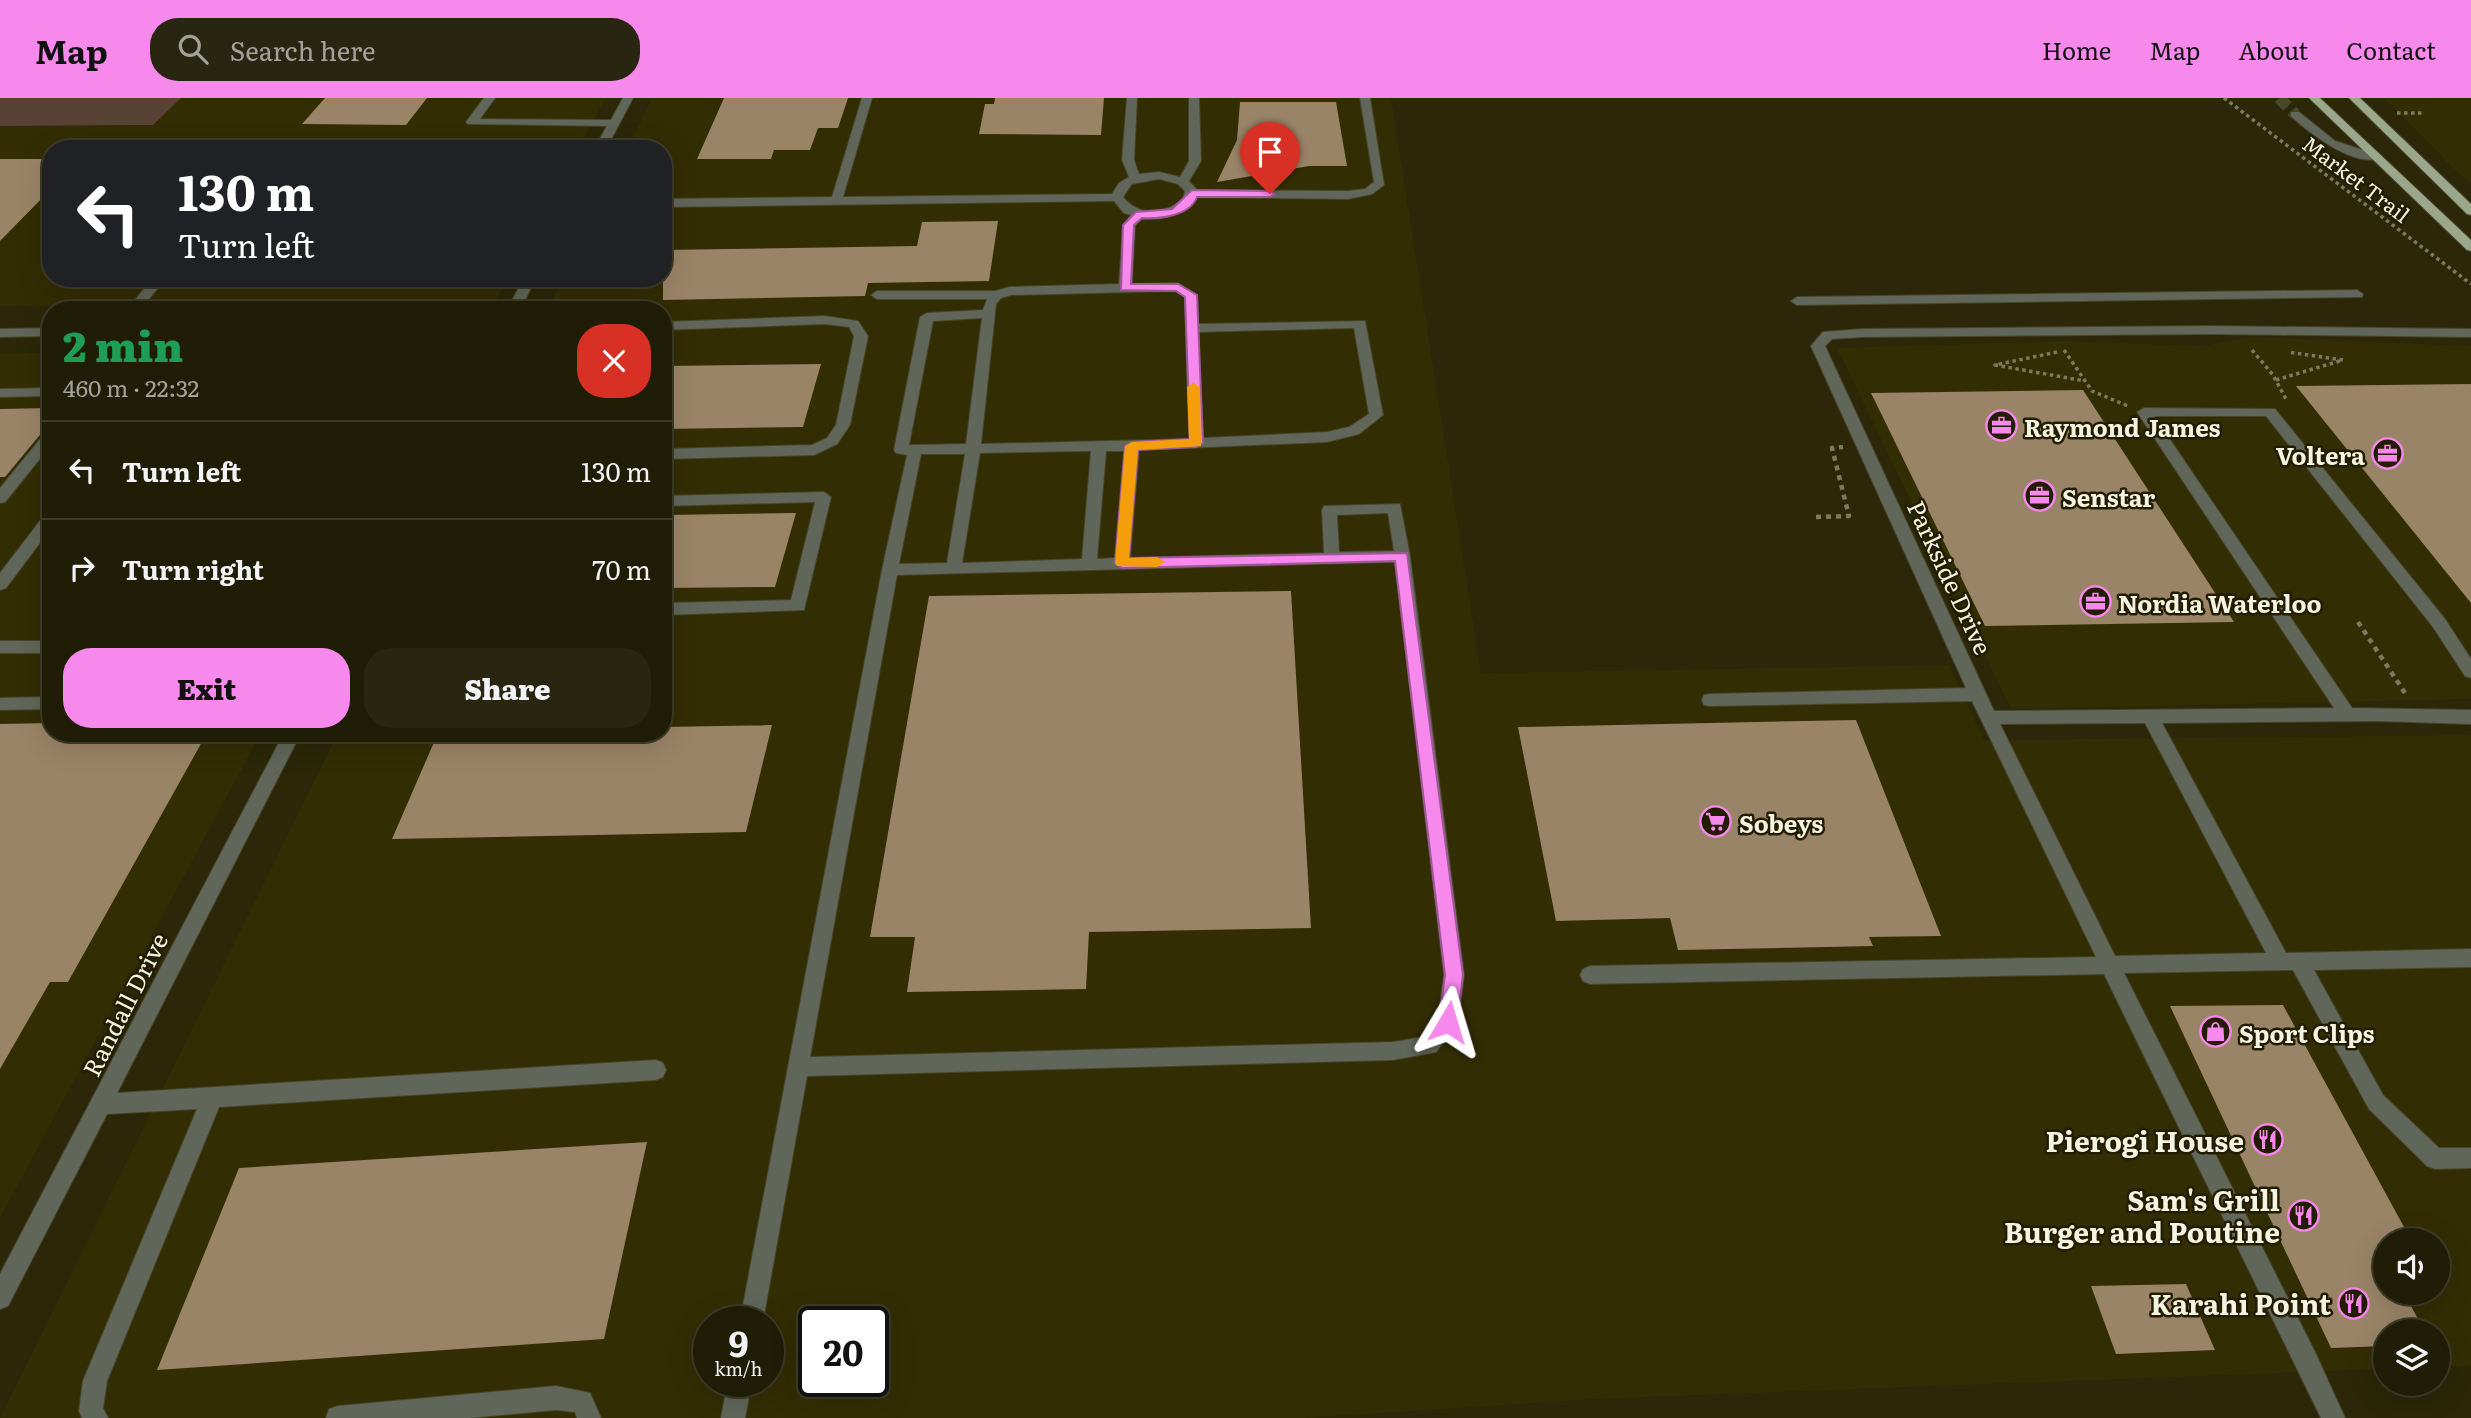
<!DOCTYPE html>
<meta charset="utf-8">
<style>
:root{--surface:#201d06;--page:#282610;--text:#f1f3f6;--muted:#a2a29b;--line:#3d3b28;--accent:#f788ec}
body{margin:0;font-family:Literata,serif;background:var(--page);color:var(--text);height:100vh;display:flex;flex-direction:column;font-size:26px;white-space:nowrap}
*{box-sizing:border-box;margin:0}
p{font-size:23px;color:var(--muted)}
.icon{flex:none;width:38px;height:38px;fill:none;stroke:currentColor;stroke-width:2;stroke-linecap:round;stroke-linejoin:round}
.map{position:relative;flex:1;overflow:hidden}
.side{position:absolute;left:42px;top:203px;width:630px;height:441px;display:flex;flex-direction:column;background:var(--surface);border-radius:28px;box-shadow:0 7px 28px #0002,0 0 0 2px var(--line)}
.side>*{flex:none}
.guide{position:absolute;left:42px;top:42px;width:630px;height:147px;border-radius:28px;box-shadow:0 7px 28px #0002,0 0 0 2px var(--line);background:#202124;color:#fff;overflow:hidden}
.buttons{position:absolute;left:2373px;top:1130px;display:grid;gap:14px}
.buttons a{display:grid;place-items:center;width:77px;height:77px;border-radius:50%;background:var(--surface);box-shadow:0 7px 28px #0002,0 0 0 2px var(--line);font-size:35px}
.speed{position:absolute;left:693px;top:1208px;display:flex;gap:14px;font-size:35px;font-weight:700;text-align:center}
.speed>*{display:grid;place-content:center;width:91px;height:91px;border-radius:50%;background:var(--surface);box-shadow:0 7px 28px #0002,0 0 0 2px var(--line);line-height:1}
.speed small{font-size:18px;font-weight:400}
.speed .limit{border:4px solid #111;border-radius:10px;background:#fff;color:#111}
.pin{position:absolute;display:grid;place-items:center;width:60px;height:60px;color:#fff;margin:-72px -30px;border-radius:50% 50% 50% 0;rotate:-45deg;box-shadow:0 0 7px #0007}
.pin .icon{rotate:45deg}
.me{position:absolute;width:77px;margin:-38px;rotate:7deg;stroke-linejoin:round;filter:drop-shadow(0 0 5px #0008)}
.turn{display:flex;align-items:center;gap:24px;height:147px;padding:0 21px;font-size:32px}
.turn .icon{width:91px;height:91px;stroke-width:2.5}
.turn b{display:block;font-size:49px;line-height:60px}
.round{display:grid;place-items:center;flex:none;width:74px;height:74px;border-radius:28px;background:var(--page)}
.overview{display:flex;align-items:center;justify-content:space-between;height:119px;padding:0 21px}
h1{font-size:42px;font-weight:800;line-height:52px;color:#1e9e55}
.cta{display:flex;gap:14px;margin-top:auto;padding:14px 21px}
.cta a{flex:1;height:80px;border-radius:28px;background:var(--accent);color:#111;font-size:28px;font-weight:800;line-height:80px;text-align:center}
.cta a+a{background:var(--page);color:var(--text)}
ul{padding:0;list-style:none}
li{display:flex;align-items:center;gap:21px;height:98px;padding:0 21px;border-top:2px solid var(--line)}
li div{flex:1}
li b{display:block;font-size:26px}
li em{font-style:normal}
header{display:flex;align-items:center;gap:42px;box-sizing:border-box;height:98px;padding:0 35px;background:var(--accent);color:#111}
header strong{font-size:33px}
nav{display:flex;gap:38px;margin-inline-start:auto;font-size:24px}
.search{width:490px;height:63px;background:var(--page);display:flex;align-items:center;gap:18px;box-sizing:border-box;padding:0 24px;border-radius:28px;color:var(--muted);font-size:26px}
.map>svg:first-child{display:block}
.built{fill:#332d04;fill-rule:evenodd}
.green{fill:#584135}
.building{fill:#9a8467}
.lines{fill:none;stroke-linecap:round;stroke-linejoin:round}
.minor-tunnel{stroke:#494629;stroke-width:12;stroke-dasharray:12 6;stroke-linecap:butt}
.minor-casing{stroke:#474426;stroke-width:2}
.major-casing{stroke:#474426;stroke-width:2}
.path-far1{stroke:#7c795f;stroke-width:3.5;stroke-dasharray:3.5 3.5;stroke-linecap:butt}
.path{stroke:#7c795f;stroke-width:4.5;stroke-dasharray:5 5;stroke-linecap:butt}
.minor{fill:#606659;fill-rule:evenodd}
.major{fill:#9aa78b;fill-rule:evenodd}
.route{fill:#f788ec;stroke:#a15899;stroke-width:2}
.slow{fill:#f59e0b}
.labels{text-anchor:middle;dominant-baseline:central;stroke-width:5;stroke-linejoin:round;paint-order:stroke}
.far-street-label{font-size:21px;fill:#f5f3e1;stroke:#221d00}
.poi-label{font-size:24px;font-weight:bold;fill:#f5f3e1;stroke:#221d00;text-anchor:start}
.street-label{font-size:24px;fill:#f5f3e1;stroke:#221d00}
.near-poi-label{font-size:28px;font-weight:bold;fill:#f5f3e1;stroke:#221d00;text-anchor:end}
</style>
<header>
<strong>Map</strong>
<div class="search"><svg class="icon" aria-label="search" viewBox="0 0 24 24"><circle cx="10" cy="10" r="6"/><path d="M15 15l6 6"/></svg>Search here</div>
<nav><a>Home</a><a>Map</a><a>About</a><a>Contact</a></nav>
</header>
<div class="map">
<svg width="2471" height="1320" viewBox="0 0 2471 1320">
<rect width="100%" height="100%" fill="#2b2708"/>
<path class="built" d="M181,0H606L578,51H51V180H508L492,209L0,208V28L153,27Z
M652,0H1391L1481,575L1949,567L1984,642L2471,637V1268L2438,1269V1234H2385V1271L1594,1301L1304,1320H0L338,635H663V212H547L563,180H663V51H627ZM2385,1143H2438V1195H2385ZM709,1223H768V1283H709ZM814,1223H873V1283H814Z
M2384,0H2471V86L2453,70Z
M2252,239L2471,248V601L2011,611L1837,250L2064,243L2202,248Z
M0,255H51V635H261L0,1120Z"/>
<path class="green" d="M0,0H181L153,27L0,28Z"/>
<path class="building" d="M325,0H427L406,27L302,26Z
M724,0H848L838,30H818L810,52H774L771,61H697Z
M995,0H1104L1101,37L979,36L985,6H994Z
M1240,4H1336L1347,68H1309L1217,84L1237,42Z
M0,61H51V91L0,143Z
M998,123L989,183L868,185L865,198L663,202V152L917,148L922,124Z
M821,266L803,329L663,331V268Z
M2471,286V505L2296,288Z
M2083,292L2234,524L1985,528L1871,295Z
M51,310V330L44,332L5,379H0V311Z
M796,415L775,489L663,490V417Z
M1291,493L1311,830L1089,834L1086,891L907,894L915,839H870L929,498Z
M1856,622L1941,838L1869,839L1873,848L1678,852L1670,820L1556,823L1518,629Z
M51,625V635H207L68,884H50L0,971V626Z
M772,627L746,734L392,741L438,635H663V629Z
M2283,907L2410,1140L2385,1139V1195H2404L2425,1234H2385V1248L2331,1250L2170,908Z
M647,1044L604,1241L157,1272L239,1070Z
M2186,1186L2215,1252L2116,1256L2091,1188Z"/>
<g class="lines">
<path class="minor-tunnel" d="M2279,0L2295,16"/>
<defs>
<path id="minor" d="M484,0H495L480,21L611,22L623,0H633L606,51H594L607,28L468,26L466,24Z
M862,0H872L843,99L1112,96L1119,85L1129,79L1122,62L1127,0H1137L1134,62L1139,76L1159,74L1180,79L1189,63V0H1199L1201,63L1189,83L1197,92L1348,93L1365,91L1374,84L1360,0H1370L1384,87L1372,96L1348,101L1195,99C1187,118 1160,122 1141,121L1135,128L1132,186L1178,185L1197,197L1198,226L1365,223L1383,317L1359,336L1327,344L1139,352L1130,460L1324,455L1322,412L1324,408L1400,406L1410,458L1464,877L1458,924L1436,954L1393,962L807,978L763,1223H740L882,472L907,357L896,355L894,352L920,219L927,215L983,212L987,201H877L871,197L877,193H995L1010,189L1119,186L1123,127L1131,117L1124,115L1114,103L663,109V101L832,99ZM1159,81L1178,86L1185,93L1183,101C1163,117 1140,119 1123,99L1132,86ZM1175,193L1185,199L1189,341L981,346L996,206L1001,200L1011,197ZM982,220L966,346L909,347L933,223ZM1354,230L1369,316L1349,329L1327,334L1203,340L1198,234ZM1091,353L1082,461L962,465L980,355ZM1106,353H1124L1115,460L1097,461ZM921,356H965L947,465L899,466ZM1388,415L1394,453L1339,454L1337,417ZM1395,464L1444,877L1438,921L1423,939L1393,944L810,959L897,477Z
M2291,14H2299L2335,43L2382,58C2359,74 2308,34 2291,18Z
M153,180H166L140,212H127Z
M524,180H536L520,212H507Z
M2357,192L2363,196L2362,199L1797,207L1791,203L1797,199Z
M825,218L858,223L868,238L850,327L837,346L814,357L663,361V351L812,347L827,340L836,327L854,238L849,229L825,226L663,232V224Z
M2211,228L2471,231V239L2211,236L1862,239L1832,241L1825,248L1994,613L2334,610L2137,314L2144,310L2275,311L2445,521L2471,561V580L2465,578L2433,529L2266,318H2154L2352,610L2471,612V626L2377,623L2162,625L2286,855L2471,851V869L2314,872L2383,997L2439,1050H2471V1070L2435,1071L2427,1068L2369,1011L2293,872L2124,875L2315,1254L2345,1320H2321L2104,876L1590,886L1583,883L1580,877L1583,871L1590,868L2096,859L1972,603L1710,608L1704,607L1702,602L1704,597L1710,596L1966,590L1811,248L1823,234L1862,231ZM2145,625L2266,855L2115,858L2000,626Z
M51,230V238L0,239V231Z
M51,290V298L0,299V291Z
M51,333V347L5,404L0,405V390L46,334Z
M824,394L831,399L804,512L663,517V505L791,502L815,404L663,408V398Z
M51,414V430L6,490L0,492V475L46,415Z
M0,543H51V555H0Z
M51,599V611L0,612V600Z
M284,635H301L117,995L656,962L663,965L666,972L663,979L656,982L219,1009L107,1283L103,1310L108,1320H82L79,1313L83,1283L197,1011L107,1016L8,1208L0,1211V1176Z
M728,1283H752L745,1320H721Z
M556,1288L590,1295L601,1320H577L575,1314L556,1312L469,1320H326L329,1311L338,1308Z"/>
<path id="major" d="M2309,0H2320L2471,142V153L2467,152Z
M2349,0H2360L2471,106V117L2467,116Z"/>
</defs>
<use href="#minor" class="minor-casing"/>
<use href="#major" class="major-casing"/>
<path class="path-far1" d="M2224,0L2471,186
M2397,15H2423
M2064,252L2092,293L2128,308
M2252,252L2273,277L2287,303
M2057,254L1995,267L2085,283
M2276,282L2343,262L2288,254"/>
<path class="path" d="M1816,419L1849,418L1832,350L1843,349
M2358,524L2407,598"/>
<use href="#minor" class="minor"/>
<use href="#major" class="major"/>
</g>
<path class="route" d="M1192,92L1270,93L1275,96L1270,99H1197C1190,118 1160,121 1142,120L1134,127L1131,186H1178L1197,197L1203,345L1196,349L1138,352L1129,460L1407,455L1463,877L1457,924L1454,930L1448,933L1441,930L1439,924L1445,877L1395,463L1122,470L1115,465L1125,348L1132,344L1190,341L1185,199L1176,193L1121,192L1123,127L1136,114L1172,111Z"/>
<path class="slow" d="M1194,285L1200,289L1201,348L1138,352L1129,460L1157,459L1165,464L1157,469L1117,468L1115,465L1125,348L1132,344L1189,341L1187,289Z"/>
<defs>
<symbol id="office-ring" viewBox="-11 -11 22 22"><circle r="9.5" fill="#221d00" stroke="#f788ec" stroke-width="1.5"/><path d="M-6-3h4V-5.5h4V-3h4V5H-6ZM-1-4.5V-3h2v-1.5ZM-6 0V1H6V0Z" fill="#f788ec"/></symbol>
<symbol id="supermarket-ring" viewBox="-11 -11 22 22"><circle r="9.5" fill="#221d00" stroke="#f788ec" stroke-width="1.5"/><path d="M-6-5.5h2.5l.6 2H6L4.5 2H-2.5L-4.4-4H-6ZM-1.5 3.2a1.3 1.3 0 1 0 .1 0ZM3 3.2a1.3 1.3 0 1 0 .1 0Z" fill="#f788ec"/></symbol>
<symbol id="shop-ring" viewBox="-11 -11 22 22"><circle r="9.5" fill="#221d00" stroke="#f788ec" stroke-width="1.5"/><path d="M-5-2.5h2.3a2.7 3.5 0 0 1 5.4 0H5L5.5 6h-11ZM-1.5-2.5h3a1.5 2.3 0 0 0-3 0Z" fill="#f788ec"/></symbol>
<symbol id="restaurant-ring" viewBox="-11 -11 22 22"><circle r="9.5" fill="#221d00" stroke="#f788ec" stroke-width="1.5"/><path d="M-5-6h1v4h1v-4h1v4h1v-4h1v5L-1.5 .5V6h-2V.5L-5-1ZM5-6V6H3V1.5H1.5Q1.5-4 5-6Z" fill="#f788ec"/></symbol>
</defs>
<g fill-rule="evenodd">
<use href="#office-ring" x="1984" y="310" width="35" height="35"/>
<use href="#office-ring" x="2370" y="338" width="35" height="35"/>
<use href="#office-ring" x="2022" y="380" width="35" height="35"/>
<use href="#office-ring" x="2078" y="486" width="35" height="35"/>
<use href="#supermarket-ring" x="1698" y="706" width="35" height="35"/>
<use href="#shop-ring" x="2198" y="916" width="35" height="35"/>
<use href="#restaurant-ring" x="2250" y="1024" width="35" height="35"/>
<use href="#restaurant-ring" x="2286" y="1100" width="35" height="35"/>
<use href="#restaurant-ring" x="2336" y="1188" width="35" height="35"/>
</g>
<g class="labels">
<g class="far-street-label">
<text transform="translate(2357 80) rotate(37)">Market Trail</text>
</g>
<g class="poi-label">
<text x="2024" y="328">Raymond James</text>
<text x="2365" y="356" text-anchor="end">Voltera</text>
<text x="2062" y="398">Senstar</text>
<text x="2118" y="504">Nordia Waterloo</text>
<text x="1739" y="724">Sobeys</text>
<text x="2239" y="934">Sport Clips</text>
</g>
<g class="street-label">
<text transform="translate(1951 479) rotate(65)">Parkside Drive</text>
<text transform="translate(124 906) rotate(-63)">Randall Drive</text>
</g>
<g class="near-poi-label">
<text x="2244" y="1042">Pierogi House</text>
<text x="2280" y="1101">Sam's Grill<tspan x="2280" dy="32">Burger and Poutine</tspan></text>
<text x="2331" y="1205">Karahi Point</text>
</g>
</g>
</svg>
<div class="buttons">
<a><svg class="icon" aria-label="sound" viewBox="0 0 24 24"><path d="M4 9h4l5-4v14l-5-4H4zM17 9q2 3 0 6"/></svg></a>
<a><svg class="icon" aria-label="layers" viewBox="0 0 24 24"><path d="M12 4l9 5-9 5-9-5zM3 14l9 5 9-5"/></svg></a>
</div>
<div class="speed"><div>9<small>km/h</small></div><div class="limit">20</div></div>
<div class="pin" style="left:1270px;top:96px;background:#d93025"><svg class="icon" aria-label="arrive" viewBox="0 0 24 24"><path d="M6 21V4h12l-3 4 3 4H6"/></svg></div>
<svg class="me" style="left:1448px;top:924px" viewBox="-20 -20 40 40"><path d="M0-17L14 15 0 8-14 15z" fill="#f788ec" stroke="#fff" stroke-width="4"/></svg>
<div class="guide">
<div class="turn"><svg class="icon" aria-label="left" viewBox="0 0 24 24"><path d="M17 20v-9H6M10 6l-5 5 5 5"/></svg><div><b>130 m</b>Turn left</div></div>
</div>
<section class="side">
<div class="overview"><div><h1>2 min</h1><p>460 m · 22:32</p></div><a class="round" style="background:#d93025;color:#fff"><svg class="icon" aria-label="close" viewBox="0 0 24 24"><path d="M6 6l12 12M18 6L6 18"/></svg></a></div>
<ul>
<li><svg class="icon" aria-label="left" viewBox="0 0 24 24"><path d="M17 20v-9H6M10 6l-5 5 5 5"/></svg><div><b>Turn left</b></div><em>130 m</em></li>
<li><svg class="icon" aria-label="right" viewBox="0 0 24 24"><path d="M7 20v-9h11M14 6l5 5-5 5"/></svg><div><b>Turn right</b></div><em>70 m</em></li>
</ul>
<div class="cta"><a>Exit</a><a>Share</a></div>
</section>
</div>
